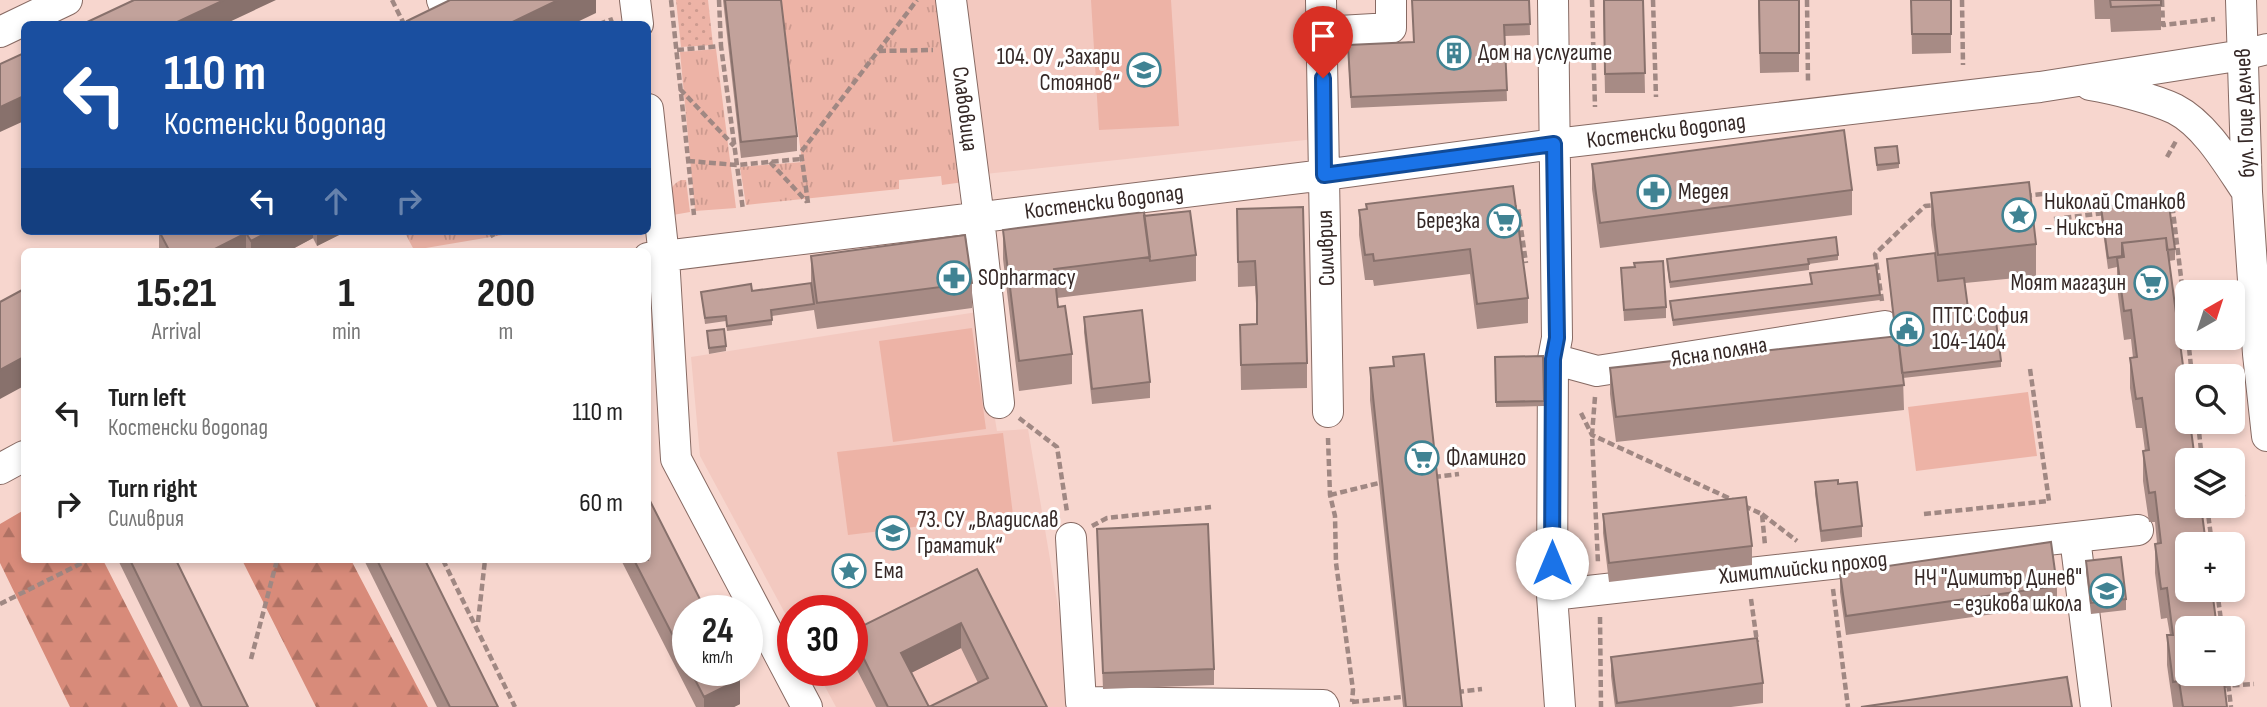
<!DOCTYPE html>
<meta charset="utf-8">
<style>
:root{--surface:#fff;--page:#f2f2f2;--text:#222;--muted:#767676}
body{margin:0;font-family:"Sofia Sans Condensed",sans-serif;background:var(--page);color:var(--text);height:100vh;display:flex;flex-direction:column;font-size:26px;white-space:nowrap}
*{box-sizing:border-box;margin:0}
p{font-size:23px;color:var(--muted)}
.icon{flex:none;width:38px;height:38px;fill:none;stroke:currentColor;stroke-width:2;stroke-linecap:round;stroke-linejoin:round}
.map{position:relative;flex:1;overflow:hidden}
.panel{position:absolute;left:21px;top:248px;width:630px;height:315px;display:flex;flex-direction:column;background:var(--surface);border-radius:10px;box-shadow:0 4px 10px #0003}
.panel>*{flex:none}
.top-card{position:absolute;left:21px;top:21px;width:630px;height:214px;border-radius:10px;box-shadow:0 4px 10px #0003;background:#1a4fa0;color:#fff;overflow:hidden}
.needle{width:46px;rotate:39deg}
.controls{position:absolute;left:2175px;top:280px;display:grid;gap:14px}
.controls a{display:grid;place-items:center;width:70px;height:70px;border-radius:10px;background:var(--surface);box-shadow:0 4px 10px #0003;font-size:35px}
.speed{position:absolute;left:672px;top:595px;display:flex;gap:14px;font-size:35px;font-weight:700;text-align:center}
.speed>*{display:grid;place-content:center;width:91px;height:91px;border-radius:50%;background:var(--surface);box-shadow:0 4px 10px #0003;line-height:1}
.speed small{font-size:18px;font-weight:400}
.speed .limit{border:10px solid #d22;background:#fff;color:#111}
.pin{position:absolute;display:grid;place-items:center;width:60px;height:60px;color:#fff;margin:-72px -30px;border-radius:50% 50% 50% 0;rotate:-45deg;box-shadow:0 0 7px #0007}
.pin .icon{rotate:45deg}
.me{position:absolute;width:77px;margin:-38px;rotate:0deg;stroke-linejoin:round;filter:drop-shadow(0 0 5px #0008)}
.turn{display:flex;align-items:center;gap:24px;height:147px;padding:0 28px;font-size:32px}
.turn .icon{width:91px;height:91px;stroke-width:2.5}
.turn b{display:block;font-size:49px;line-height:60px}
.lanes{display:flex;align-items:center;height:66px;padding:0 28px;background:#0003;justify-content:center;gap:35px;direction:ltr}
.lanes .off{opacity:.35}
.eta{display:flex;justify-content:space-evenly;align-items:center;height:119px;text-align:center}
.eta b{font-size:42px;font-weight:700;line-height:49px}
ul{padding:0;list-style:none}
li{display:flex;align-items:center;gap:21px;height:91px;padding:0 28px}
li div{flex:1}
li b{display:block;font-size:26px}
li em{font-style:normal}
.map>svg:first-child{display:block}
.built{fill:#f3c9c0}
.grass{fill:url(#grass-tufts)}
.forest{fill:url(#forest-firs)}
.garden{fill:url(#garden-dots)}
.pitch{fill:#edb3a6}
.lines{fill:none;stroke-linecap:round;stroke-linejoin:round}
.minor-casing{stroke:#876a63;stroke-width:32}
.path{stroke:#a08883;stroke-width:4.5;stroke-dasharray:7 3.5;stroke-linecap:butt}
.minor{stroke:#fff;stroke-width:30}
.wall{fill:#a78b85}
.shaded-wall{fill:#88716c}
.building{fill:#c2a29b;stroke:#88716c;stroke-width:2}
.route-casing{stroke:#114b97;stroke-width:18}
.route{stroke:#1a73e8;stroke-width:12}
.labels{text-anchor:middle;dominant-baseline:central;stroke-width:6;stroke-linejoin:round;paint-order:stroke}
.poi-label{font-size:23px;fill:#352826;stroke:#fff;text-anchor:start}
.street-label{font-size:23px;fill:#352826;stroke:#fff}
</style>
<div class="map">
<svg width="2267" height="707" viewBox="0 0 2267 707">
<defs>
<pattern id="grass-tufts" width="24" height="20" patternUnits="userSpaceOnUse" patternTransform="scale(1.75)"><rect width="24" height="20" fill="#edb3a6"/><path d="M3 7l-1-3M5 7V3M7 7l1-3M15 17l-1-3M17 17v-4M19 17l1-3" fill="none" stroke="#cc9a8f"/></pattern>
<pattern id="forest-firs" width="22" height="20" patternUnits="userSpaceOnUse" patternTransform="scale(1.75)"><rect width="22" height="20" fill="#d88b7a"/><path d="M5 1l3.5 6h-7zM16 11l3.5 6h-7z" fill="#b07264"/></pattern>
<pattern id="garden-dots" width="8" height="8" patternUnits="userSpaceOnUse" patternTransform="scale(1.75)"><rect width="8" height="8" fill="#edb3a6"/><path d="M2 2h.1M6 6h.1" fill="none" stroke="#cc9a8f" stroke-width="1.8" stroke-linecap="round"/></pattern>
</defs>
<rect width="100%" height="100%" fill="#f7d6ce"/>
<path class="built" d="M966,0H1312L1315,139L985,174Z
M977,312L997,431L1028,429L1075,707H836L816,670H852V611H793V628L700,456L691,357Z"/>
<path class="grass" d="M781,0H947L964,182L942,185L941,176L899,180V189L746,205L740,167L802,162Z
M716,49L736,208L695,211L680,52Z
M681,180H686L690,212L673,215C671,201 665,187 681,180Z
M404,231H526L414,250Z"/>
<path class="forest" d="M24,510V560H103L178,707H70L0,563V524Z
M242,560H351L428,707H316Z"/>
<path class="garden" d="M676,0H708L713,45L681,47Z"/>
<path class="pitch" d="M1091,0H1171L1179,126L1099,130Z
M972,328L986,429L893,442L879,341Z
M2028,392L2037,456L1916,471L1908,407Z
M1003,433L1013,515L848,535L837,452Z"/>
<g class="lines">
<defs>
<path id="minor" d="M442,0L448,14L476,0
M635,0L638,24
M951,0L979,218L999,403
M1321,0L1328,412
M1553,0L1557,338L1553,359L1552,595L1560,707
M2241,0L2247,192L2258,354L2267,436
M0,32L67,0
M1322,32L1391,28V0
M2090,85C2114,89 2154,99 2175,109C2206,125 2228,164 2247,192
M648,109L664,257L676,459L807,707
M648,258L1324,175L1554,144L2040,87L2243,55L2267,49
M1553,359L1597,371L1885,326
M0,469L24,456
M1071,538L1081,702L1323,705L1324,707
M2075,538L2096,707
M1552,595L2138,530"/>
</defs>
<use href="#minor" class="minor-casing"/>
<path class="path" d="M392,0L404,24
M671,0L694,215
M719,0L721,46
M1592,0L1595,107
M1653,0L1656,97
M1807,0L1808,82
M1962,0L1963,65
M2162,0L2163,25L2215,19
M599,24L613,19
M677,50L721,46L743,210
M879,51L933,50
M680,89L734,146
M2167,157L2176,141
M688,161L737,165L801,159
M770,162L807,202
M2025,196L2052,193
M808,203L801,152L917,0
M2165,204L2172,203L2188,335
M1510,208L1518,207L1526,263
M2054,219L2104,213
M490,231L495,240
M1882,301L1875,254L1925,206L1937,205
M2188,338L2192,376
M1595,397L1592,435L1598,563
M1581,413L1592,435L1733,500
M1019,418L1057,447L1067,512
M2198,422L2202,460
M1328,438L1330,495L1335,516L1336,563L1353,690L1352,702
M1434,477L1459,474
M1330,495L1379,483
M2233,495L2245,494
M1744,506L1762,514L1765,545
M2207,506L2212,544
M1762,514L1797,541
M1924,514L2049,501L2030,369
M1092,526L1107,518L1211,507
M443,560L515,707
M2233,588H2243
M1833,589L1848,707
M2217,590L2222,628
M1751,599L1757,642
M0,604L88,560
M1600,617L1601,707
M478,622L485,560
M251,659L277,560
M2227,674L2231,707
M2222,686L2254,684
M1457,692L1482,689
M1352,702L1402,697"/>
<use href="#minor" class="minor"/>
</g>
<path class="wall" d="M723,0H781L797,136V151L741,158Z
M1529,0L1530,35L1505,36L1507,101L1351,108L1348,56L1413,42Z
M1603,0H1643L1645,93H1605Z
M1758,0H1799V72L1760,73Z
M1911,0H1951V53L1912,54Z
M2094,0H2161V30L2111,32L2110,19H2095Z
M1875,148L1899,163V168L1877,171Z
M1592,164L1852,190V215L1600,248L1592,189Z
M1513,186L1528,298V323L1477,329L1470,274L1374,286L1373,280H1365L1359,235V210Z
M1931,193L2036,244V276L1965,283L1969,316L2001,361V367L1903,378L1904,410L1616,442L1610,394V368L1895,337L1887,259L1935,253L1931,225Z
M2101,207L2175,249V260L2169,261L2227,707H2173L2167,665V635H2170L2167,618L2161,619L2155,573V544L2157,543L2155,522H2149L2143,481V451H2145L2142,428H2136L2130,388V358H2133L2131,339L2124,340L2117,287V267L2108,269L2101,217Z
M1237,209L1307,363V388L1241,390L1240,325L1257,324V321L1255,286L1238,287Z
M1144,216L1196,255V281L1057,298L1058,307L1072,354V384L1019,391L1003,259V230Z
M159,231H347L317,246L313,238L287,252H159Z
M1838,255V260L1809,264V270L1670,288L1667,265V259Z
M811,256L972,283V308L817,329L814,310L772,316V325L727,331L726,321L705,324L701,292L752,291L811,283Z
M1621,268L1666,307V318L1624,321Z
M1810,273L1880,295V300L1673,326L1670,301L1811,284Z
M1084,317L1150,382V398L1092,404L1084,332Z
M707,331L726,346V351L709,354Z
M1543,356L1544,406L1496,407L1495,357Z
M1393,357L1462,707H1403L1370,400V368L1393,366Z
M1815,482L1838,484L1862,526V537L1821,542L1815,493Z
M1603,514L1752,546V565L1609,582L1603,533Z
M1097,529L1214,669V685L1103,689Z
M118,560H176L248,707H190Z
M364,560H425L498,707H437Z
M621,560H648L688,611V670H736L740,704L734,707H696Z
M2086,561L2126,599V610L2091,614L2086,572Z
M977,569L1047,707L978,683L961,648L911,673L929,707H876L852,660V631Z
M1840,573L2057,586V605L1846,635L1840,592Z
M1611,657L1763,683V703L1731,707H1615L1611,676Z"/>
<path class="shaded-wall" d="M224,0H276L225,24H173Z
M558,0H596V13L573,24H508Z
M24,96V121L0,132V107Z
M270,231H313V238L287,252H251V241Z
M317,231H347L317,246Z
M246,233V252H209Z
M24,357V386L0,399V370Z
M961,623V648L901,678V653Z
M740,679V704L734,707H704V697Z"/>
<path class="building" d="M134,0H224L173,24H83Z
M450,0H558L508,24H409L407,21Z
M725,0H781L797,136L741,142Z
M1412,0H1529L1530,24L1504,25L1507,90L1351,97L1348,45L1414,42Z
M1604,0H1643L1645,73L1605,74Z
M1759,0H1799V53H1760Z
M1911,0H1951V34H1912Z
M2110,0H2161V5L2111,7Z
M24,53V96L0,107V64Z
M1844,130L1852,190L1600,223L1592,164Z
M1897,146L1899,163L1877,165L1875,148Z
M2029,182L2036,244L1938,255L1931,193Z
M1513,186L1528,298L1477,304L1470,249L1374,261L1373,254L1365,255L1359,210L1367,209L1366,204Z
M2168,198L2175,249L2167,250L2166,238L2122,243V256L2108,258L2101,207Z
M1303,207L1307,363L1241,365L1240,325L1257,324V296L1255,261L1238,262L1237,209Z
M1190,211L1196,255L1150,261L1144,216Z
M1144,212L1150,257L1054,269L1058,307L1065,306L1072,354L1019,361L1003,230Z
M159,231H270L251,241L246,233L209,252H170Z
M965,235L972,283L817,303L811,256Z
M1836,237L1838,255L1808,259L1809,264L1670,282L1667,259Z
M2166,238L2188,403V422H2190L2195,460H2188V506H2201L2206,544H2188V590H2212L2217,628H2188V674H2223L2227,707H2183L2179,681L2173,682L2167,635H2173L2167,588L2161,589L2155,544L2161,543L2155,492L2149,493L2143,451L2149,450L2142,398L2136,399L2130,358L2137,357L2131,310L2124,311L2117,258L2124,257L2122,243Z
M1935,253L1938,281L1964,278L1969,316L1995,313L2001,361L1902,373L1898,336L1896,337L1887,259Z
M1663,261L1666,307L1624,310L1621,268L1635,267L1634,263Z
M1876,265L1880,295L1673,320L1670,301L1812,284L1810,273Z
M811,283L814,304L771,310L772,320L727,326L726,316L705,318L701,292L751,284L752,291Z
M24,289V357L0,370V302Z
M1142,310L1150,382L1092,389L1084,317Z
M724,329L726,346L709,348L707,331Z
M1898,336L1904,385L1616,417L1610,368Z
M1424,354L1462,707H1406L1370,368L1394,366L1393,357Z
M1543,356L1544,401L1496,402L1495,357Z
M1838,480V484L1857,482L1862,526L1821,531L1815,482Z
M648,497L706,611H688V665L634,560H648Z
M1746,497L1752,546L1609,563L1603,514Z
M1208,524L1214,669L1103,673L1097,529Z
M2051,542L2057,586L1846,616L1840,573Z
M2121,557L2126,599L2091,603L2086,561Z
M130,560H176L248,707H202Z
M377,560H425L498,707H450Z
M977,569L1047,707H929L988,678L961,623L901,653L929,707H888L852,635V631Z
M1757,638L1763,683L1617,703L1611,657Z
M690,670H736L740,679L704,697Z
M2067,677L2072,707H1861Z"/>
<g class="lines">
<defs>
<path id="route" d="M1323,78L1324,175L1554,144L1557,338L1553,359L1552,563"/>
</defs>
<use href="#route" class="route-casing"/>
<use href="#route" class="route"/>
</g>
<defs>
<symbol id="building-ring" viewBox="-11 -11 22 22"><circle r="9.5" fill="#fff" stroke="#408393" stroke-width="1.5"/><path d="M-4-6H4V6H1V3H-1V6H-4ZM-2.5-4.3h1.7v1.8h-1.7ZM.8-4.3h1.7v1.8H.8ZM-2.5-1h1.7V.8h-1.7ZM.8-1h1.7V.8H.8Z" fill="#408393"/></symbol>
<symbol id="school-ring" viewBox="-11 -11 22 22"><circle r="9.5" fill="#fff" stroke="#408393" stroke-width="1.5"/><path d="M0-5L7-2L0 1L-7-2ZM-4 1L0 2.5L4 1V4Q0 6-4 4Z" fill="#408393"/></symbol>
<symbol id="pharmacy-ring" viewBox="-11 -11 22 22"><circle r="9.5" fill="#fff" stroke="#408393" stroke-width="1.5"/><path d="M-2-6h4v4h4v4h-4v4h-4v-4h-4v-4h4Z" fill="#408393"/></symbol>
<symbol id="sight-ring" viewBox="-11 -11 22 22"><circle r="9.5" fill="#fff" stroke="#408393" stroke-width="1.5"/><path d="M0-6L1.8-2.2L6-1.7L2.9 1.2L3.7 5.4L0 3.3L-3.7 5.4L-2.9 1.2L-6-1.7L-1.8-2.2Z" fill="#408393"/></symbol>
<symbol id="supermarket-ring" viewBox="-11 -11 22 22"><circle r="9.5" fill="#fff" stroke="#408393" stroke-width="1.5"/><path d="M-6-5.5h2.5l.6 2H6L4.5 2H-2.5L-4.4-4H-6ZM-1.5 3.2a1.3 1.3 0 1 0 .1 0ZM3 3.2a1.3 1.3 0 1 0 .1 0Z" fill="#408393"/></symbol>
<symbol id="civic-ring" viewBox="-11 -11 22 22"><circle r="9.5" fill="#fff" stroke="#408393" stroke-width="1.5"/><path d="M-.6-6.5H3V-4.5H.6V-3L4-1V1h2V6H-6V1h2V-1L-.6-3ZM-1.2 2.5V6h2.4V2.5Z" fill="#408393"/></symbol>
</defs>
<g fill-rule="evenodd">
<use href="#building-ring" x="1435" y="34" width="38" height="38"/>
<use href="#school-ring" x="1125" y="51" width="38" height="38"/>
<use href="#pharmacy-ring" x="1635" y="173" width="38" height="38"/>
<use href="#sight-ring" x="2000" y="196" width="38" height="38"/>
<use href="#supermarket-ring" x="1485" y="202" width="38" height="38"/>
<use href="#pharmacy-ring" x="935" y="259" width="38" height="38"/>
<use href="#supermarket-ring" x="2132" y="264" width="38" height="38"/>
<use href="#civic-ring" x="1888" y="310" width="38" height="38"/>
<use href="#supermarket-ring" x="1403" y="439" width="38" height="38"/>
<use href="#school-ring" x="874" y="514" width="38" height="38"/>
<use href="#sight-ring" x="830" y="552" width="38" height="38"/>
<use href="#school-ring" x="2088" y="572" width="38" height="38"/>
</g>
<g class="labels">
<g class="poi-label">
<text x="1478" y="53">Дом на услугите</text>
<text x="1120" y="57" text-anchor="end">104. ОУ „Захари<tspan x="1120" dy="26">Стоянов“</tspan></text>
<text x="1678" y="192">Медея</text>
<text x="2044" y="202">Николай Станков<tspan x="2044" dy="26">- Никсъна</tspan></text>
<text x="1480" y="221" text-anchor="end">Березка</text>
<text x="978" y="278">SOpharmacy</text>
<text x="2126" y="283" text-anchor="end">Моят магазин</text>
<text x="1932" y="316">ПТТС София<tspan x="1932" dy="26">104-1404</tspan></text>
<text x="1446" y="458">Фламинго</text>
<text x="917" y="520">73. СУ „Владислав<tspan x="917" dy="26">Граматик“</tspan></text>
<text x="874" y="571">Ема</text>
<text x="2082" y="578" text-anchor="end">НЧ "Димитър Динев"<tspan x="2082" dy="26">- езикова школа</tspan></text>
</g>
<g class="street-label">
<text transform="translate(965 109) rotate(83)">Славовица</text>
<text transform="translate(2245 113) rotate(-92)">бул. Гоце Делчев</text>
<text transform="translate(1666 131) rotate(-7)">Костенски водопад</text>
<text transform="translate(1104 202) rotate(-7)">Костенски водопад</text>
<text transform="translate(1326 248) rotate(-92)">Силиврия</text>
<text transform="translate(1719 352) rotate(-9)">Ясна поляна</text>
<text transform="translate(1803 568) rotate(-6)">Химитлийски проход</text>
</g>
</g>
</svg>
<div class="controls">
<a><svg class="needle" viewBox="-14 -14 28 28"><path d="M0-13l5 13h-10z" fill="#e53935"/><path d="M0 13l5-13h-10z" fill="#767676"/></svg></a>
<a><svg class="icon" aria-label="search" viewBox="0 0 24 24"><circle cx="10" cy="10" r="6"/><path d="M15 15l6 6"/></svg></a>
<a><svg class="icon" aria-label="layers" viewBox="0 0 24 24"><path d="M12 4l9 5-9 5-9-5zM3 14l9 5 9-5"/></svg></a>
<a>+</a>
<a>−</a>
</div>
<div class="speed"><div>24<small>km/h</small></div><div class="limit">30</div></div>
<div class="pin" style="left:1323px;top:78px;background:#d93025"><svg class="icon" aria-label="arrive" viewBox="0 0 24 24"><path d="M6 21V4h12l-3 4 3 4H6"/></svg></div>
<svg class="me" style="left:1552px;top:563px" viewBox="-20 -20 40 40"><circle r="19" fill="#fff"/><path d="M0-13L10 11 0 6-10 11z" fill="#1a73e8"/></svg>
<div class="top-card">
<div class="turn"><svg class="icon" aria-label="left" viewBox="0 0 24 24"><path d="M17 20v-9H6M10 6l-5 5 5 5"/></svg><div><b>110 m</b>Костенски водопад</div></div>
<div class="lanes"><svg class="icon" aria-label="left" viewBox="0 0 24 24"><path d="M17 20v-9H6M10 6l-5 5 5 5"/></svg><svg class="icon off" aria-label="ahead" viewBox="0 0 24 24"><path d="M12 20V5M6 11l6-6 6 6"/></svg><svg class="icon off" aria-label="right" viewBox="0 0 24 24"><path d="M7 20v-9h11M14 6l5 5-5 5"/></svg></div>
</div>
<section class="panel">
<div class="eta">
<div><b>15:21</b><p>Arrival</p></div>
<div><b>1</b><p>min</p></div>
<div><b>200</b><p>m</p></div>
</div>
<ul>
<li><svg class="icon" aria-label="left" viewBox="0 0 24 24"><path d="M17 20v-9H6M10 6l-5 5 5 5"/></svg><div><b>Turn left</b><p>Костенски водопад</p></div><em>110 m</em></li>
<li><svg class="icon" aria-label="right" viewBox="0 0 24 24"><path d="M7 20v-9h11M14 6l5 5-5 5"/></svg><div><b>Turn right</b><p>Силиврия</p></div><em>60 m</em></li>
</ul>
</section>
</div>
